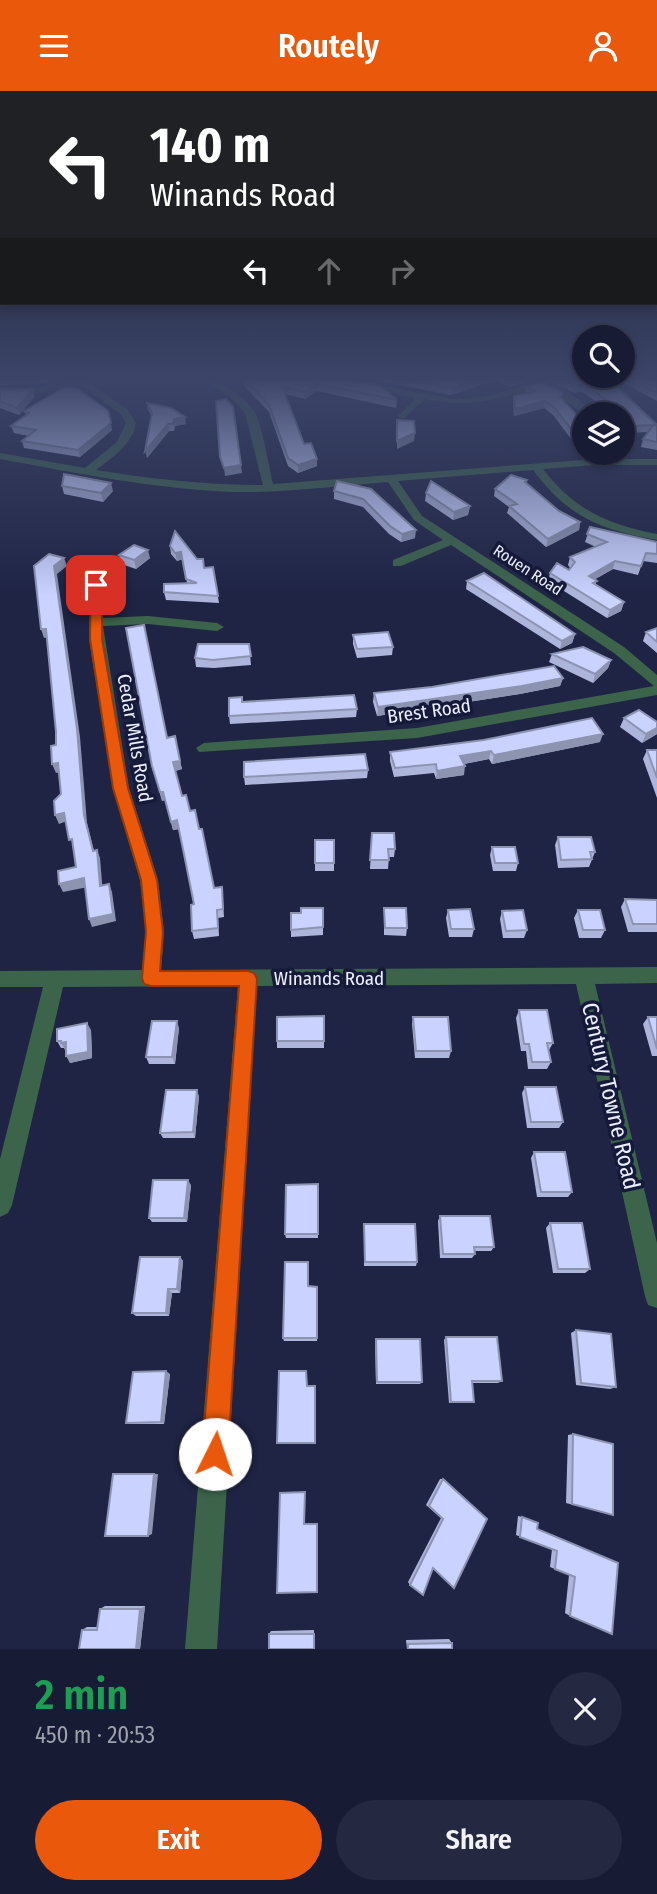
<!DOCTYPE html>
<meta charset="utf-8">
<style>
:root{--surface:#171b34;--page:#242840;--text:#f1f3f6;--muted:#9ea1ac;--line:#36394f;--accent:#ea580c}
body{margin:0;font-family:"Fira Sans Condensed",sans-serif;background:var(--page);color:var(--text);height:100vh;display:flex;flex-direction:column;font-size:26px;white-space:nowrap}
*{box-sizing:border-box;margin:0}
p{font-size:23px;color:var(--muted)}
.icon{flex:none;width:38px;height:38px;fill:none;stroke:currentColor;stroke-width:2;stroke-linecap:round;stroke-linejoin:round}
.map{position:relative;height:1558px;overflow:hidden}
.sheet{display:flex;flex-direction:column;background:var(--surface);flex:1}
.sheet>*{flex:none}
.banner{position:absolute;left:0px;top:0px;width:658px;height:214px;box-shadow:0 4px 10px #0003,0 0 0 2px var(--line);background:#202124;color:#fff;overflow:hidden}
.tools{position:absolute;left:572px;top:234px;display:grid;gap:14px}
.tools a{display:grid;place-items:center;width:63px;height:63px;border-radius:50%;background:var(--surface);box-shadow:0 4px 10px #0003,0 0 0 2px var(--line);font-size:35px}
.pin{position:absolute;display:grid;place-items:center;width:60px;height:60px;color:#fff;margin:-30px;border-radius:14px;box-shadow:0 4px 10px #0006}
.me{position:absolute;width:77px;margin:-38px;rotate:4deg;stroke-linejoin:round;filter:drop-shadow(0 0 5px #0008)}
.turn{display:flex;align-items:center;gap:24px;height:147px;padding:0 35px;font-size:32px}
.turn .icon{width:91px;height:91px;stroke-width:2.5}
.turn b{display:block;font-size:49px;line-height:60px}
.lanes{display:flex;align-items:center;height:66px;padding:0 35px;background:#0003;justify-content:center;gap:35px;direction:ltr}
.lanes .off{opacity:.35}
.round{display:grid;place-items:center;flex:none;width:74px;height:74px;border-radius:37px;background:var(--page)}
.head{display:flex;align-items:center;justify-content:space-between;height:119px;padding:0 35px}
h1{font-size:42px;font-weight:600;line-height:52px;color:#1e9e55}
.cta{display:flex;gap:14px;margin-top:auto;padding:14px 35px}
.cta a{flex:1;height:80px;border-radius:42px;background:var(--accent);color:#fff;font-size:28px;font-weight:600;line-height:80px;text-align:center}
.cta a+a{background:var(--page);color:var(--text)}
header{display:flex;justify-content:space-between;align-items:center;height:91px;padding:0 35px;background:var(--accent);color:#fff;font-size:32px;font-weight:600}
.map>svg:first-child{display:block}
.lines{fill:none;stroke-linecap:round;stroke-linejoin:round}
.minor{fill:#3c644b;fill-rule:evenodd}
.wall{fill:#aeb5db}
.shaded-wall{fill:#8d94b2}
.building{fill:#cad3ff;stroke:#8d94b2;stroke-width:2}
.route{fill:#ea580c;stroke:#983908;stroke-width:2}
.labels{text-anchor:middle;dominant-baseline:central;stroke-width:7;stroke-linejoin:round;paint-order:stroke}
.far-street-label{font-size:16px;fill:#ebeefc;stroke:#161a3a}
.street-label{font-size:19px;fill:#ebeefc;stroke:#161a3a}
.near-street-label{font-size:23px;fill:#ebeefc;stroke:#161a3a}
</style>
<header><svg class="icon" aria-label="menu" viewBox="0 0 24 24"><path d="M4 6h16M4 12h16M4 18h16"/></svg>Routely<svg class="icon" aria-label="person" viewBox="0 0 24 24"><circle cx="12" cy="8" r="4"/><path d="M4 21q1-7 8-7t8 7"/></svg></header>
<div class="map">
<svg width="657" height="1558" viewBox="0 0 657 1558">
<rect width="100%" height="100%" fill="#1f2445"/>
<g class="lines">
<path class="minor" d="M73,287H82L128,319L136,332C132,354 113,366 96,379C151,388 207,394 263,394L245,322L230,306L200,287C218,287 244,304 254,320C262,333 269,376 273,393L596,368H657V374H596L543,378C573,418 609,434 657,443V449C601,439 568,426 533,379L398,390L422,425L624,556L657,584V604L417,647L199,661L196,657L204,652L417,637L654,595L614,562L451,454L401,475H393V469L443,449L414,429L388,391C336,395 284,402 233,401C154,398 77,382 0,368V362L85,377L117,351L126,332L121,323L80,293L34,303H0V297H34L74,289Z
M324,287H340L453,308L484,306L536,291L532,287C554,287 581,309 596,324C581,324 558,303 543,295C499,308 470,317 425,308L403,328L398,325L416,307Z
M96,490L102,494L103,527L148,525L217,532L224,536L217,540L148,533L103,535L129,697L158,789L164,841L161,879L657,876V892L595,893L657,1152V1217L648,1214L645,1205L576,893L257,895L217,1558H185L238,895L63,896L12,1114L8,1122L0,1126V1068L43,896H0V880L142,879L146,841L140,789L113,697L89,548L90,494Z"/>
</g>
<path class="wall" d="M0,287H51L47,292L0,294Z
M343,287L397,309L396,317L317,300L305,308L285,303L304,353L317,375L298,382L288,375L269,321L244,295V288Z
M345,287H363V289Z
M364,287H532L531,290L510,296L496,289L451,304Z
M543,287H608L657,333V359L641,356L643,348L648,341L629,342L623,335V324H613L610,320L581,300L574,302Z
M614,287H657V310Z
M526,296L563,302L561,307L584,332V362H585L584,365L553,324L544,317L514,325L513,312L514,305L525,303Z
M0,299L35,305L19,324L0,317Z
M147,312L186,333L175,335L174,340H169L147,367L152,325L148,319Z
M24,320L112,339L80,366L24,357L22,350L29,345L14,342L11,335L26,325Z
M527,389L526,392L559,420L580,431L579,439L546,456L507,422L509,416L494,405L495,398Z
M62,395L113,400L103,411L64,403Z
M371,398L415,447L401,451L389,443L363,416L334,408V400Z
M426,402L470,415L468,424L453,429L425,410Z
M590,436L657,451V472L643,470L638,484L613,478L595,488L596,494L624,511L621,520L607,527L548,490L550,482L569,479L570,477L568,474L570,466L596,456L585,451Z
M170,455L204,477L213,476L219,512L166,509L164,501L187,492L183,468L177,470L171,463Z
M119,464L150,467L136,478L121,473Z
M467,490L575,543L572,552L560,558L466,498Z
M657,537V562L643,550L646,541Z
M353,544L393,556L392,564L357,567L353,553Z
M249,553L251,574L214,577L196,576L195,567Z
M552,563L611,569L608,577L593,592L549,571Z
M563,587L560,595L520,603L377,625L373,611L374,602Z
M242,611L357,618L356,626L230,633L229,625Z
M624,627L657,631V643L642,652L620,636Z
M167,647L180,670L182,678L175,680L182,705L190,720L214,797L222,796L224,826L218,827L219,845L194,848L192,840L194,813L179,738L173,739L165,709L162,710L152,675Z
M600,651L492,673L489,668L464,673V684L436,688L434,682L394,686L390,670V661Z
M647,659H657V707L643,668Z
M368,679L367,687L245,694L244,686Z
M372,742L395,758L394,766H389L388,778H370Z
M558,746L595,761L589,776L558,777L555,754Z
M315,749H334V780H315Z
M492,756L518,772L516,780H493L490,764Z
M625,808L657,809V841H628L621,816Z
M323,817V844L291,846V839L301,822Z
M384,817L407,837L406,845L384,844Z
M448,819L474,838L472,846H449L446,827Z
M578,819L605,839L601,847H579L574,827Z
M502,820L527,839L524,847H503L500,828Z
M519,919L553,952L549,959L551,971L547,978H528L526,960H521L516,927Z
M324,925V957H277V950Z
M413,926L451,960L449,967H415L412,933Z
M648,926H657V965H652L643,933Z
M179,937L175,973H149L146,966Z
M91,939L92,967L70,972L66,959L64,957H61L57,950Z
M525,996L563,1031L559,1037H527L522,1002Z
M199,1005L195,1047H163L160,1042Z
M534,1061L572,1101L568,1106H537L531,1067Z
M318,1093V1147H286L285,1143Z
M191,1094L187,1131H152L149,1127Z
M440,1125L494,1156L491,1160H475V1163L472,1167H440L438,1130Z
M550,1132L590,1178L585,1182H553L546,1137Z
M364,1133L417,1171L416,1175H364Z
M180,1166L183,1170L180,1202H172L169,1225H136L132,1222Z
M308,1195L317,1196V1250H284L283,1247Z
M576,1239L616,1296L610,1298L576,1294L571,1242Z
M446,1246L502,1290L498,1292H472L474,1311L471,1312H449L444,1249Z
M376,1248L422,1291L420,1293H376L375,1250Z
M170,1283L164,1333H130L126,1332Z
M573,1343L613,1424L566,1412L568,1344Z
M440,1388H443L487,1428L410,1494L408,1491L441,1427L426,1414Z
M518,1425L522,1426L537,1438L618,1472L570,1525L565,1522L569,1484L550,1476L552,1458L516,1444Z
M105,1515H145L140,1558H79L82,1539L87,1536H98L100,1518Z
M314,1539V1558L269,1543L271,1540Z
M449,1548L452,1552V1558H407L406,1549Z"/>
<path class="shaded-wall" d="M483,287H497L496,289L451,304L452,297Z
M518,287H532L531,290L510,296L511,289Z
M583,292L581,300L574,302L576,295Z
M317,293V300L305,308L304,301Z
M33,298L35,305L19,324L17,317Z
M545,310L544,317L514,325L515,318Z
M185,326L186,333L175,335L174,340V328Z
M111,332L112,339L80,366L78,359Z
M168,333L169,340L147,367L145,360Z
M415,342L414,350L397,358V350Z
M317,368V375L298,382V374Z
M241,374L242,382L225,385L224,377Z
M111,392L113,400L103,411L101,402Z
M470,415L468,424L453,429L454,421Z
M580,431L579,439L546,456L548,448Z
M416,439L415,447L401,451L402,443Z
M148,459L150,467L136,478L134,469Z
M181,461L183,468L177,470L175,462Z
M64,467L67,475L57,483L80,646L87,732L96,768L93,760L84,724L54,475Z
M615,470L613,478L587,493L589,485Z
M624,511L621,520L607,527L610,519Z
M41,538H46L49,546L44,547Z
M575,543L572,552L560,558L562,550Z
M611,569L608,577L593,592L595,583Z
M563,587L560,595L520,603L377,625L378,616Z
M657,637V643L642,652L646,643Z
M603,643L600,651L492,673L494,664Z
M491,660L489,668L459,674L460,665Z
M180,670L182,678L175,680L173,671Z
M58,672L61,681L56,682L52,673Z
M465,675L464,684L436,688L437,680Z
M160,701H163L165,709L162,710Z
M64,722L67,730L59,733L55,724Z
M177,729L179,738L173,739L171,731Z
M97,759L100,767L103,803L100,795Z
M84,787L88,796L63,801L59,793Z
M109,793L112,801L116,830L92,836L89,828Z
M177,930L179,937L175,973L172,966Z
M87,932L91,939L92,967L70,972L66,965Z
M66,951L70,958L65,959L61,952Z
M197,999L199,1005L195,1047L193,1041Z
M188,1089L191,1094L187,1131L184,1127Z
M180,1166L183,1170L180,1202L177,1198Z
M168,1198L172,1202L169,1225L166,1222Z
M166,1280L170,1283L164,1333L161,1331Z
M154,1383H158L152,1443L148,1445Z
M145,1515L140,1558H136L140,1518Z"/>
<path class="building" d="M244,287H343L379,294L397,309L317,293L304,301L282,295L304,353L311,352L317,368L298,374L288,367L269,314Z
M400,287H483L452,297Z
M559,287H608L657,334L632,335L623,324H622L612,313L583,292L576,295Z
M629,287H657V302Z
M544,290L563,302L560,306L584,332V355L555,317L545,310L515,318L514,305L535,300L526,296Z
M65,296L78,298L108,320L111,332L78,359L22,350L36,339L11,335L29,322L24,320Z
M33,298L17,317L0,310V299Z
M226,308L233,316L241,374L224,377L220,366L216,310Z
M147,312L171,317L185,326L174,328L173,333H168L145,360L152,322Z
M397,329L414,330L415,342L397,350Z
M654,333H657V351L643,348Z
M64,383L111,392L101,402L62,395Z
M511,384L527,389L525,391L559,420L580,431L548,448L509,415L517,413L495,398Z
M337,390L371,398L416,439L402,443L390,435L363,408L334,400Z
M431,390L470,415L454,421L426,402Z
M590,436L657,451V463L646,462L641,475L615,470L589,485L597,490L593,492L624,511L610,519L550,482L557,472L569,479L575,471L570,466L607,451L587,443Z
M175,440L197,468H203L204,477L213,476L218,505L164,501V493L197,492L186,488L181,461L175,462L170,455Z
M134,454L148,459L134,469L119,464Z
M49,463L64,467L54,475L77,638L84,724L93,760L97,759L100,795L109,793L113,823L89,828L84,787L59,793L58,780L76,776L72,748L69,749L64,722L55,724L54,710L61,703L58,672L52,673L51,655L56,654V641L46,538H41L34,475Z
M484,482L575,543L562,550L467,490Z
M144,534L167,647L175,645L180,670L173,671L182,705L186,704L190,720L195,719L199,738H202L214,797L222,796L223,818L217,819L218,837L192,840L191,814L194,813L184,763L177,729L171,731L163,701H160L152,675L126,537Z
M657,537V551L646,541Z
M388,541L393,556L357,558L353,544Z
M198,553H249L251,565L213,569L195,567Z
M583,556L611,569L595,583L552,563Z
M554,575L563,587L522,595L378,616L374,602L432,596Z
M354,604L357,618L229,625V607L242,606V611Z
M639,619L657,631V637L646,643L624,627Z
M592,627L603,643L494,664L491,660L460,665L465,675L437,680L436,673L395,677L390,661L484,649Z
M647,659H657V687Z
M365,663L368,679L244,686V671Z
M372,742H394L395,758H388L389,769H370Z
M558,746H591L595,761H590L592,768L561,769Z
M315,749H334V772H315Z
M492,756H515L518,772H495Z
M625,808L657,809V833H633Z
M301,817H323V836L291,839V822H301Z
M384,817H406L407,837H385Z
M470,818L474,838H451L448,819Z
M523,819L527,839L506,840L502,820Z
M578,819H600L605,839H583Z
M519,919H547L553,952H547L551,971H532L529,953H524Z
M324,925V950H277V926Z
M413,926H448L451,960H416Z
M648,926H657V958Z
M152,930H177L172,966H146Z
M87,932L88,961L66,965V951L61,952V950H57V938Z
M525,996H556L563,1031H531Z
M166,999H197L193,1041L160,1042Z
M534,1061H565L572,1101H541Z
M153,1089H188L184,1127H149Z
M318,1093V1143H285L286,1094Z
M440,1125H490L494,1156H474L475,1163H443Z
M550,1132H582L590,1178H558Z
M364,1133H415L417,1171H365Z
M140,1166H180L177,1198H168L166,1222H132Z
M285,1171H308V1195L317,1196V1247H283Z
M576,1239L611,1243L616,1296L581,1292Z
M446,1246H497L502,1290H472L474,1311H451Z
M376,1248H420L422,1291H377Z
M166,1280L161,1331L126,1332L133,1281Z
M279,1280H306L307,1295H315V1352H277Z
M573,1343L613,1353V1424L572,1413Z
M113,1383H154L148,1445H105Z
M443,1388L487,1428L454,1497L433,1477L423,1504L410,1494L443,1428L429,1415Z
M305,1401L304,1433H317V1501L277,1502L280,1402Z
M522,1426L538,1432L537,1438L618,1472L612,1543L570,1525L575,1486L555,1478L557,1460L520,1446Z
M100,1518H140L136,1558H79L82,1539H97Z
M269,1543H314V1558H269Z
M452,1552V1558H408V1553Z"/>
<linearGradient id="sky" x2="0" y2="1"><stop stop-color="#111426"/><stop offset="0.57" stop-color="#3c4568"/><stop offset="1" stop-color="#3c4568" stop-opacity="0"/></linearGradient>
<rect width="657" height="505" fill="url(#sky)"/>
<path class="route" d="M96,491L102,494V548L128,697L157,789L163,841L160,880H248L254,882L257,888L228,1363L224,1371L215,1375L206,1371L202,1363L239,895H151L144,893L142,887L146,841L141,789L113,697L90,548L91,494Z"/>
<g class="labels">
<g class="far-street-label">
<text transform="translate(528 479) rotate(33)">Rouen Road</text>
</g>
<g class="street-label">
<text transform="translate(429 620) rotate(-8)">Brest Road</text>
<text transform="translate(135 647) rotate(80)">Cedar Mills Road</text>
<text x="329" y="887">Winands Road</text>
</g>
<g class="near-street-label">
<text transform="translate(611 1005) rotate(77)">Century Towne Road</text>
</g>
</g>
</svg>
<div class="tools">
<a><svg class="icon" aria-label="search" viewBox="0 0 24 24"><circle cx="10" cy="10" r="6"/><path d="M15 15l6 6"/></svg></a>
<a><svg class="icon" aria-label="layers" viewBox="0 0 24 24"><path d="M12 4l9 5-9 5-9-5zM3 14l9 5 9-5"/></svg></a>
</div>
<div class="pin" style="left:96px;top:494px;background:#d93025"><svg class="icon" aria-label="arrive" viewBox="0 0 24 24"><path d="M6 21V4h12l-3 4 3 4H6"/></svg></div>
<svg class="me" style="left:215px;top:1363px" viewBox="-20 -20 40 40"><circle r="19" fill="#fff"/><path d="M0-13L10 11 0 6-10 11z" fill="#ea580c"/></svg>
<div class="banner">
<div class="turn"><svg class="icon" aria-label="left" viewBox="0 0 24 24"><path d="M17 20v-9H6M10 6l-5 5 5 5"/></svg><div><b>140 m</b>Winands Road</div></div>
<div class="lanes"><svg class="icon" aria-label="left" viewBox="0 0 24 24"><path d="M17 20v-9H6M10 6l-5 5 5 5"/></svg><svg class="icon off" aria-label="ahead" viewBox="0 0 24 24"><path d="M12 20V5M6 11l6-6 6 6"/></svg><svg class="icon off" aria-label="right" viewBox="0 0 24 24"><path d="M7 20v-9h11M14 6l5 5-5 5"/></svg></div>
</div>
</div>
<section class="sheet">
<div class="head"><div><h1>2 min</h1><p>450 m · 20:53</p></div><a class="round"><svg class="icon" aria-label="close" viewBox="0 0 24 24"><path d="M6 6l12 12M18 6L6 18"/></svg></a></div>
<div class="cta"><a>Exit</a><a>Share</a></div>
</section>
